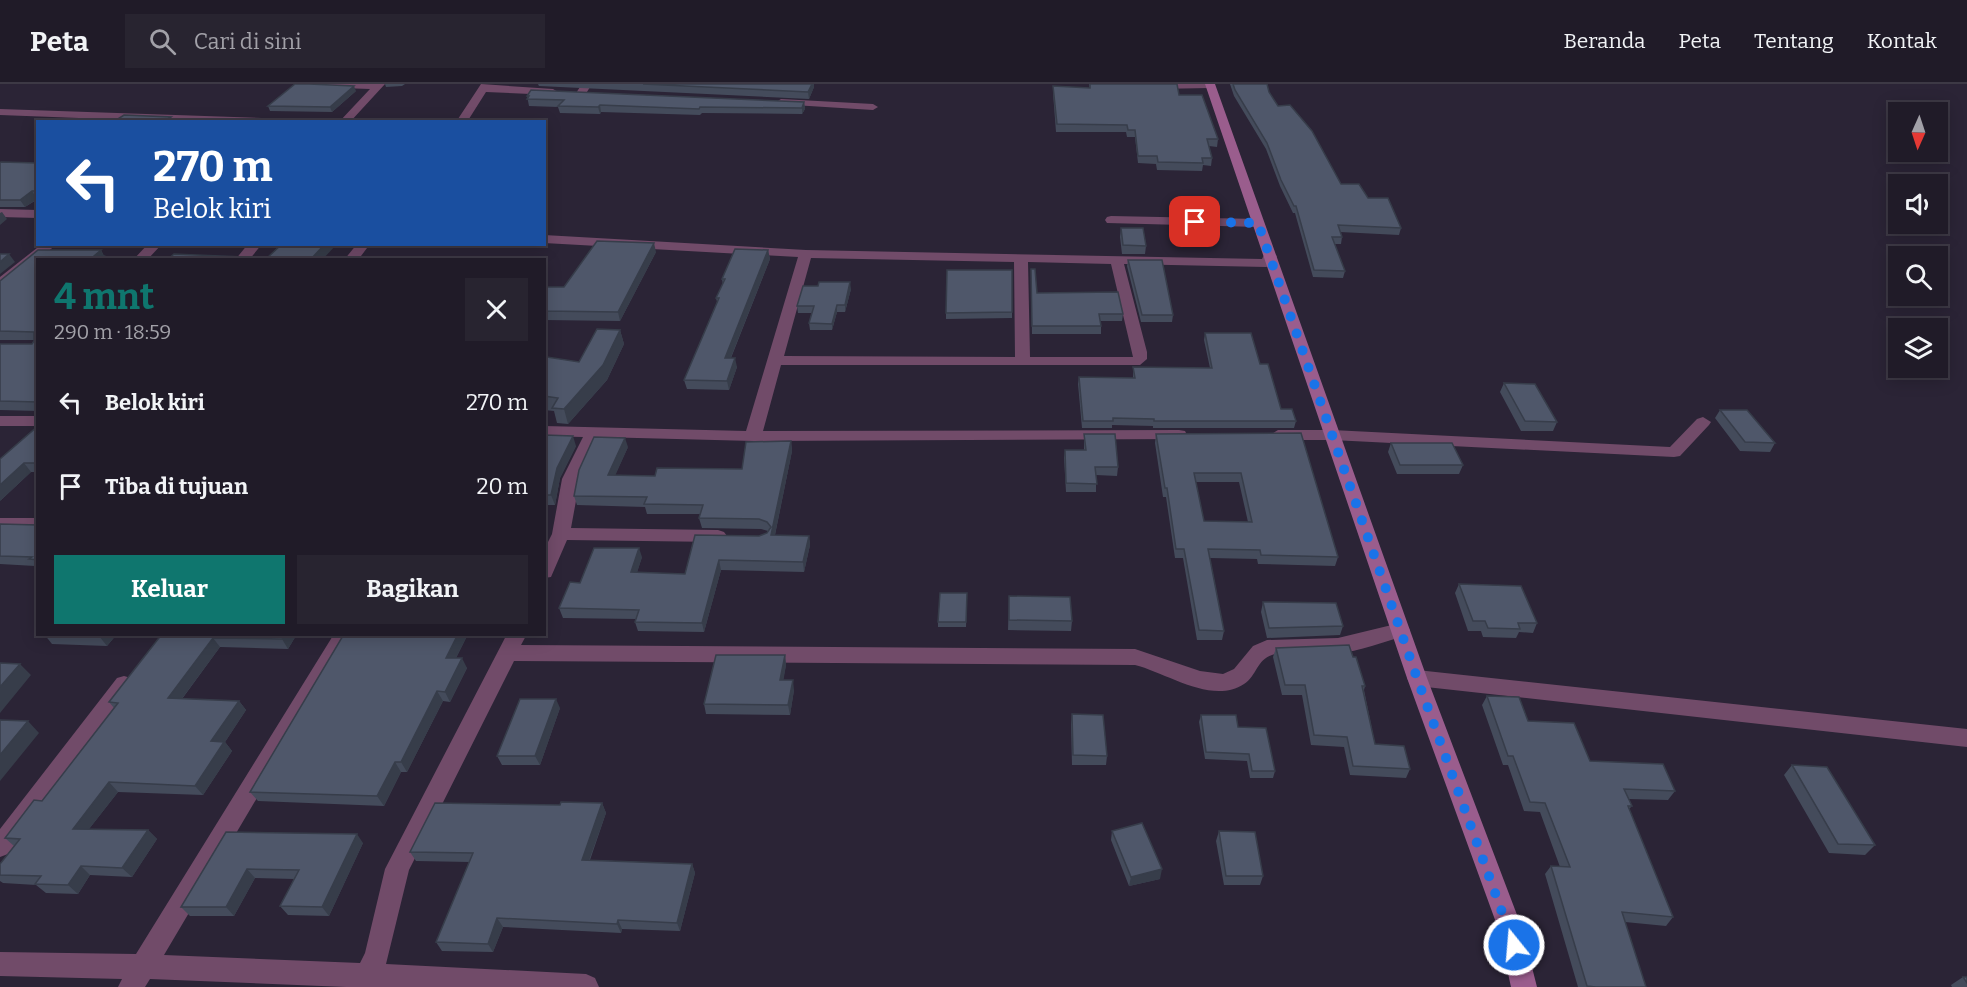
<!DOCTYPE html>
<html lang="id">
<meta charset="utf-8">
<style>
:root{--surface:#201b28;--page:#282430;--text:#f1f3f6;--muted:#a2a1a8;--line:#3d3945;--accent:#0f766e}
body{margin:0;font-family:Bitter,serif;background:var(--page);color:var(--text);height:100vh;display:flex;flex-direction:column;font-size:22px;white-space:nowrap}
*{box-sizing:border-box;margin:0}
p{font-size:20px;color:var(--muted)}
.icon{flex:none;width:33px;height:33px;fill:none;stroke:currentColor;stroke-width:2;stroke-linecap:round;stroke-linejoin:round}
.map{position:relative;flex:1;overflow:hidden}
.details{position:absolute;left:36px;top:174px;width:510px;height:378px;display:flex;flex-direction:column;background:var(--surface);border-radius:0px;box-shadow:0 3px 15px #0003,0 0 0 2px var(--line)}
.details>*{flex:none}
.guide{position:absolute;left:36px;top:36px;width:510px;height:126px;border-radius:0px;box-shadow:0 3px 15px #0003,0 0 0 2px var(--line);background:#1a4fa0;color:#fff;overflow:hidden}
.needle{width:39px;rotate:183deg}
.tools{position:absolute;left:1888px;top:18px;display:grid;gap:12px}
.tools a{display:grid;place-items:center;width:60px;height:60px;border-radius:0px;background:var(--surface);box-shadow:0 3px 15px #0003,0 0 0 2px var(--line);font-size:30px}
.pin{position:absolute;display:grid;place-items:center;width:51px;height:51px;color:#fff;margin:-26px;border-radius:12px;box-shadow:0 3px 9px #0006}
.me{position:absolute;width:66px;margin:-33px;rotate:343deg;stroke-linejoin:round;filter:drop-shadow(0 0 4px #0008)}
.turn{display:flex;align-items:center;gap:21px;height:126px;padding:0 18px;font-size:27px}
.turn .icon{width:78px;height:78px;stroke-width:2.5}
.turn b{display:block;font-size:42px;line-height:51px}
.round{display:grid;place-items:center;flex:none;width:63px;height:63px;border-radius:0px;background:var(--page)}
.head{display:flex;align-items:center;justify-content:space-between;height:102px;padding:0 18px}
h1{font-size:36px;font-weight:700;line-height:45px;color:var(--accent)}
.cta{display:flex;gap:12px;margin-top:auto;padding:12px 18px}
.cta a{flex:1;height:69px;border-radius:0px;background:var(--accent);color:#fff;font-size:24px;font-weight:700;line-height:69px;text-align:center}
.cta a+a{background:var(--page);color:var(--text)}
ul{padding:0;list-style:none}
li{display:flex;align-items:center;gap:18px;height:84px;padding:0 18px}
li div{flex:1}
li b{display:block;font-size:22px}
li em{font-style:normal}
header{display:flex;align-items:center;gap:36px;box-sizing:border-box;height:84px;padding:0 30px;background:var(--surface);border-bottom:2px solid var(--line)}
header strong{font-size:28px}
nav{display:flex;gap:33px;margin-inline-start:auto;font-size:21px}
.search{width:420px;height:54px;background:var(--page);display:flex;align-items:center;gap:15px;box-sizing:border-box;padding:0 21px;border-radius:0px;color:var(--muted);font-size:22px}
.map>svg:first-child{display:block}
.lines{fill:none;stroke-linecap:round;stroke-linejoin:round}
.street{fill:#714b69;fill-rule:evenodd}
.secondary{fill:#9a5d8d;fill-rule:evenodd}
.wall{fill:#444b5b;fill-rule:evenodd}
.shaded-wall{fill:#373d4a}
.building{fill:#4f576a;stroke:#373d4a;stroke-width:1.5;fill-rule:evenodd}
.route{stroke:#1a73e8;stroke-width:10;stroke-dasharray:0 18}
</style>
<header>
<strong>Peta</strong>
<div class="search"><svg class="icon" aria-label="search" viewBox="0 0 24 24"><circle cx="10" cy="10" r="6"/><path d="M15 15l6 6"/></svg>Cari di sini</div>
<nav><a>Beranda</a><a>Peta</a><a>Tentang</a><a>Kontak</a></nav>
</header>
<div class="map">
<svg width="1967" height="903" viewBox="0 0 1967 903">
<rect width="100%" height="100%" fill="#2b2436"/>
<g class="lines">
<path class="street" d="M307,0H385L350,38H339L370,5L312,3Z
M481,0L553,5L558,8L553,11L486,8L467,38H456Z
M582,0H592L585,11L581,12L576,9Z
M1151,0H1214L1215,1L1210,4L1155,5L1151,4Z
M781,15L873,20L878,23L873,26L777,20L776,18Z
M0,25L292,35L297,38H184L0,31Z
M0,125L38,126V134L0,133Z
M1111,132L1258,135L1264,139L1258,143L1107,139L1105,136L1107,133Z
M544,151L806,166L1262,175L1265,169L1270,168L1277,172L1271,182L1266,183L1124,180L1147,268V275L1140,281H781L763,347L1179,346L1185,347L1187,351L1185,355L753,357L599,353L580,395L571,444L718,446L724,448L727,452L724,456L718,458L567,456L551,493L544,494V466L552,450L562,395L583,353L544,352V342L746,347L798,173L544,159ZM811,174L1014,178L1015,273L784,272ZM1028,178L1111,180L1133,273H1030Z
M42,160H57L5,203L0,204V193Z
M148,160H162L147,176H133Z
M248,160H262L249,176H235Z
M357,160H370L358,176H344Z
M0,332H38V342H0Z
M1703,333L1711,338L1709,341L1680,372L1674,373L1332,356H1278L1270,351L1278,346H1332L1670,363L1697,335Z
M0,434H38V446H0Z
M1400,539L1407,541L1410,546L1407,551C1384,558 1360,567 1336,570C1316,572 1296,568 1277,570C1257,572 1258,591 1244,600C1212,621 1167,589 1135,581L514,577L409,786L386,880L586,890L595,894L599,903H346L150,895L145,903H118L122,895L0,892V868L136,870L334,550H354L164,871L360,879L365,869L385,785L507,550H527L521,561L1135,565L1200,587L1223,590L1234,585L1253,562L1267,556L1338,554Z
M1417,586L1967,645V663L1417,602L1410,600L1407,594L1410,588Z
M124,592L131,594L134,600L131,606L8,770L0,773V745L117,594Z"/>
<path class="secondary" d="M1205,0H1215L1427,594L1522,844L1537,903H1511L1498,844L1407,594Z"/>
</g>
<path class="wall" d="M385,0H405L402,2L386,3Z
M538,0H814V3L809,15L539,2Z
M1089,0H1177L1179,11L1218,55L1217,63L1209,62L1212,74L1211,82L1203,81L1202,87L1157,86L1156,80L1138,79L1135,53H1127L1126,48H1056L1053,9V2L1089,4Z
M1230,0H1267L1269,8L1278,22L1341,100L1368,114L1401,144L1399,151L1340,148L1342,153L1341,160H1334L1345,187L1343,194L1313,193L1295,129H1293L1280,102L1266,65L1234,12Z
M356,7L332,28L270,27L268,22Z
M527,12L804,18L805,25L802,30L702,29L700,31L601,28L600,30L560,29L558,23L529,22Z
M0,79H38V115L25,123H0Z
M1121,144L1146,162L1145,170H1122L1120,153Z
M38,166H101L106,176H38V327L0,326V260H32L34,257V256H0V197Z
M768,166L770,175L731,274L737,283L729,306L687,305L684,296L717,218L716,214L723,201L722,195Z
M656,168L620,237L544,236V203H564Z
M1128,176L1173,231L1172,238H1141L1127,182Z
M1012,186V234L946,235V229Z
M1031,193L1037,209L1123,230L1122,237H1101V250H1032Z
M851,205L845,228H837L832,246H810L809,239L812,229H798L797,222Z
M620,246L624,260L607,296L568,340L557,339L554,327L544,326V275L579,278Z
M1205,249L1260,280L1281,325L1296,337L1294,344H1153V342L1112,341V344H1082L1078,300L1079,293L1133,294V283L1210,284L1204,256Z
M1504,299L1557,338L1553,347H1521L1500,308Z
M1720,326L1775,359L1770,368L1740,367L1715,334Z
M38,342V388H31L0,417Z
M1301,349L1338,473L1335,482L1258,480L1257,475L1210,474L1224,547L1222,556H1197L1183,474H1175L1166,413H1163L1155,359L1156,350ZM1196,398H1239L1248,438L1204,437Z
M1084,350L1118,383L1117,392L1096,391V408H1066L1064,374L1065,366H1084Z
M544,351L576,362L560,394L555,421H544Z
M791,357L792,367L775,451L809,452L810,461L804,488L721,486L704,548L638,547L635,538L636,535L563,534L559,524L580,499L642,473L637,488L685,490L759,452L767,449L768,447L761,445L702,444L699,434L700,430H647L645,423L577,421L574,412L628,363L615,391L655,392L742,385Z
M1391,359L1463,381L1459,390H1397L1388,368Z
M0,440L38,441V485L35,482L0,480Z
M1459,500L1537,539L1533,549L1519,548L1516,554L1483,553L1481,547H1468L1455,509Z
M967,509L966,543H938V538Z
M1009,512L1072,537L1071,547L1008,546Z
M1263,518L1343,542L1340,551L1267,554L1261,528Z
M44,550H117L107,562L52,560Z
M162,550H297L288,565L220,563L182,615L239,617L246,626L225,658L232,667L203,711L118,708L89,745L148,746L157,755L132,793L90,791L78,810L46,809L36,801L3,799L0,797V780L14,762L5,754L42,717L114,624L109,618Z
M344,550H468L456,574L467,584L450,618L443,617L407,688H401L384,722L258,717L250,708Z
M1276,564L1353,573L1365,602L1364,606L1375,660L1410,685L1406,694L1350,691L1344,663L1311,661L1302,611H1282L1273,573Z
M785,571L786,581L783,596L794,606L790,631L706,630L704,620Z
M1487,612L1590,677L1675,707L1668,716L1628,715L1632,722L1629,725L1673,833L1666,842L1625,838L1646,903H1578L1545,790L1551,782L1560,783L1540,728L1524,727L1508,681H1503L1482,621Z
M560,624L540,681H502L497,672Z
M1072,630L1107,672L1106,681H1072L1071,640Z
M1201,631L1238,643L1275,687L1273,694H1250L1247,677L1205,675L1199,638Z
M1792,681L1875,761L1865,771L1829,769L1784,691Z
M602,719L606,729L590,776L692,780L695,789L680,847L622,845L621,849L503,843L493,868L442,867L436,858L469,778L416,777L410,768L560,721Z
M1112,747L1160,795L1129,802L1111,756Z
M1219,747L1263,792L1260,801H1224L1216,757Z
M226,748L363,759L329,832L288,831L280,822L294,795L255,794L234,832H190L181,823Z
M1963,893H1967V903H1952L1951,901Z"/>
<path class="shaded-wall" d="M812,0H814V3L809,15L808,8Z
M354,2L356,7L332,28L330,23Z
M804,18L805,25L802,30V24Z
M600,21L601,28L600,30L598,23Z
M171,33L173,38H163Z
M32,107L37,115L25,123L20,116Z
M2,128L7,135L0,141V129Z
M654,159L656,168L620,237L618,228Z
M325,160H337L322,176H310Z
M101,166L106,176H96L94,172Z
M768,166L770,175L727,283L725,274Z
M9,170L15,178L0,190V178Z
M850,198L851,205L845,228V221Z
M837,221V228L832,246V240Z
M620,246L624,260L607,296L568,340L564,325Z
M735,274L737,283L729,306L727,297Z
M573,352L576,362L560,394L555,421L551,411L557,384Z
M625,354L628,363L611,401L608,391Z
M791,357L792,367L773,460L771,451Z
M24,379L31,388L0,417V401Z
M809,452L810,461L804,488L803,478Z
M639,464L642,473L634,498L631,488Z
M719,476L721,486L704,548L702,539Z
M101,550H117L107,562L99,552Z
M285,550H297L288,565L282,555Z
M458,550H468L451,584L446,574Z
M213,554L220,563L175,624L168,614Z
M785,571L786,581L782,605L780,596Z
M462,574L467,584L450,618L445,608Z
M20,580L31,591L0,629V603Z
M793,596L794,606L790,631L788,621Z
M437,607L443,617L407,688L401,678Z
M556,615L560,624L540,681L535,672Z
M239,617L246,626L225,658L232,667L203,711L195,702L211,657Z
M28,637L39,649L0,697V671Z
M395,678L401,688L384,722L377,712Z
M109,698L118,708L82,754L73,745Z
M602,719L606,729L586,785L582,776Z
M148,746L157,755L132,793L122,784Z
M357,750L363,759L329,832L322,823Z
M692,780L695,789L680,847L677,839Z
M81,782L90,791L78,810L68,801Z
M247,785L255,794L234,832L226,823Z
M1162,785L1160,795L1129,802L1131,793Z
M497,834L503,843L493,868L488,860Z
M618,836L622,845L621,849L617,840Z"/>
<path class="building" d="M295,0H309L354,2L330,23L268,22Z
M643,0H812L808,8Z
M1090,0H1177L1179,11H1202L1218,55H1207L1212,74H1202L1203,79L1158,78L1157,72H1138L1135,46H1128L1127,41L1057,40L1053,2L1090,4Z
M1233,0H1267L1269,8L1278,22L1290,21L1312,47L1341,100H1359L1368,114H1388L1401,144L1338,141L1342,153H1332L1345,187L1314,186L1296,122H1294L1281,96L1267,59L1235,6Z
M531,6L804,18L802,24L700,23L699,25L600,21L598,23L558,22L564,16L527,15L529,12H527Z
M124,31L171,33L163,38H113Z
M1,78L38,79V107H32L20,116H0V79Z
M1121,144H1143L1146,162L1123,161Z
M597,157L654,159L618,228L544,227V203H564Z
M282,160H325L310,176H167L174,170L267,174Z
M735,165L768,166L725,274H735L727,297L684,296L719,214H716L725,195H722Z
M38,166H101L94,172H104L100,176H38V318L0,317V260H32L34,257V248L0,247V197Z
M0,170H9L0,178Z
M1128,176H1162L1173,231H1142Z
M1031,185H1035L1037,209L1118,208L1123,230H1099L1101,242H1032Z
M947,186H1012V228L946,229Z
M819,198H850L845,221H837L832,240L809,239L814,222H797L803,202H818Z
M597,245L620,246L603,281L564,325L552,324L558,314L544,312V275L547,273L579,278Z
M1205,249H1251L1260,280H1268L1281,325H1292L1296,337H1154V335L1113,334V337H1083L1079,293L1135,294L1133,283L1212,284Z
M1504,299L1535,300L1557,338L1525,337Z
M1720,326H1747L1775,359L1745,358Z
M38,342V379H24L0,401V375Z
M1301,349L1338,473L1261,471L1260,466L1208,465L1224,547L1199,546L1184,465H1176L1167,404H1165L1156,350ZM1194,389H1241L1252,438L1204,437Z
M1084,350H1115L1118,383H1095L1097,400L1066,399L1065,366H1086Z
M544,351L573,352L557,384L551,411H544Z
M594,353L625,354L608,391L655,392L657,384L742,385L746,358L791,357L771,451L809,452L803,478L719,476L702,539L635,538L639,526L559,524L570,498L580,499L594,464H639L631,488L685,490L695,451L759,452L767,449L771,443L767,438L759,435L699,434L703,421L644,420L647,413L574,412L579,386Z
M1391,359H1452L1463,381H1400Z
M0,440L38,441V476L29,475L32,473L0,472Z
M1459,500L1521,502L1537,539H1518L1520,545L1488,544L1485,537H1473Z
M940,509H967L966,538H938Z
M1009,512L1070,513L1072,537L1009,536Z
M1263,518L1336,519L1343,542L1269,544Z
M54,550H101L99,552Z
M162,550H285L282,555L213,554L168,614L239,617L211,657L224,658L195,702L109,698L73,745L148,746L122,784L81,782L68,801L35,800L41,792L0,791V780L20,755L5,754L34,716L42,717L118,619L109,618Z
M344,550H458L446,574H462L445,608L437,607L401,678H395L377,712L250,708Z
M1349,561L1353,573H1356L1365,602H1362L1375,660L1404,662L1410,685L1353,682L1347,653L1314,651L1305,601H1285L1276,564Z
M716,571H785L780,596H793L788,621L704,620Z
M0,579L20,580L0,603Z
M1487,612L1519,613L1528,637L1574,639L1590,677L1663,680L1675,707L1624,705L1632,722H1628L1673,833L1622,828L1646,903H1596L1587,902L1551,782L1570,783L1545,719L1530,718L1513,672H1508Z
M520,615H556L535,672H497Z
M1072,630L1103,631L1107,672L1073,671Z
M1201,631H1236L1238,643L1266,644L1275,687H1252L1249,670L1206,668Z
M0,636L28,637L0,671Z
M1792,681L1827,683L1875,761L1838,760Z
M561,718L602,719L582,776L692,780L677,839L618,836L617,840L497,834L488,860L436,858L473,769L410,768L435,719L560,721Z
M1142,739L1162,785L1131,793L1112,747Z
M1219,747L1255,748L1263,792H1226Z
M226,748L357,750L322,823L280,822L299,786L247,785L226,823H181Z
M1963,893H1967V899Z"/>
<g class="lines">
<path class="route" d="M1195,138L1258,139L1417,594L1514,861"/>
</g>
</svg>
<div class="tools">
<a><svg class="needle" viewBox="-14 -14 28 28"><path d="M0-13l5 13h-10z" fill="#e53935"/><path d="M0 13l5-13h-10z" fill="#a2a1a8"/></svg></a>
<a><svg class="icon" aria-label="sound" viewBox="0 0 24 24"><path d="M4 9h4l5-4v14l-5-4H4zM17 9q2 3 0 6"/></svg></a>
<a><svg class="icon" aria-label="search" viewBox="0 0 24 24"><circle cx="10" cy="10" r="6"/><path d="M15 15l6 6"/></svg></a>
<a><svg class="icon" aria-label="layers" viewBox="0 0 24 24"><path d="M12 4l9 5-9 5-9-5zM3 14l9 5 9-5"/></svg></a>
</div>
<div class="pin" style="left:1195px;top:138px;background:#d93025"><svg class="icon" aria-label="arrive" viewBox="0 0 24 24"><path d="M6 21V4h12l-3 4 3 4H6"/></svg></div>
<svg class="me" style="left:1514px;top:861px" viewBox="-20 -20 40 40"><circle r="17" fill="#1a73e8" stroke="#fff" stroke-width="3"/><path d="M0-11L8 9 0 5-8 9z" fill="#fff"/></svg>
<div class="guide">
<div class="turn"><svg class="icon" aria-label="left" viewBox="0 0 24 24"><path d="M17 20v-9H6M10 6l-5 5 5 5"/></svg><div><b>270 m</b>Belok kiri</div></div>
</div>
<section class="details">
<div class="head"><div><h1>4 mnt</h1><p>290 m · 18:59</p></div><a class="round"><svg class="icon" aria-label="close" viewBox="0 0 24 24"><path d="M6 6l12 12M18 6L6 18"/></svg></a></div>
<ul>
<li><svg class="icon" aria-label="left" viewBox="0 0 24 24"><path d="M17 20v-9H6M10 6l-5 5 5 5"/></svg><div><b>Belok kiri</b></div><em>270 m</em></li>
<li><svg class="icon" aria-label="arrive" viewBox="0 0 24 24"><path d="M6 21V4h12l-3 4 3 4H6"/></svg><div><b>Tiba di tujuan</b></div><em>20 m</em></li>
</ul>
<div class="cta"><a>Keluar</a><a>Bagikan</a></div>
</section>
</div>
